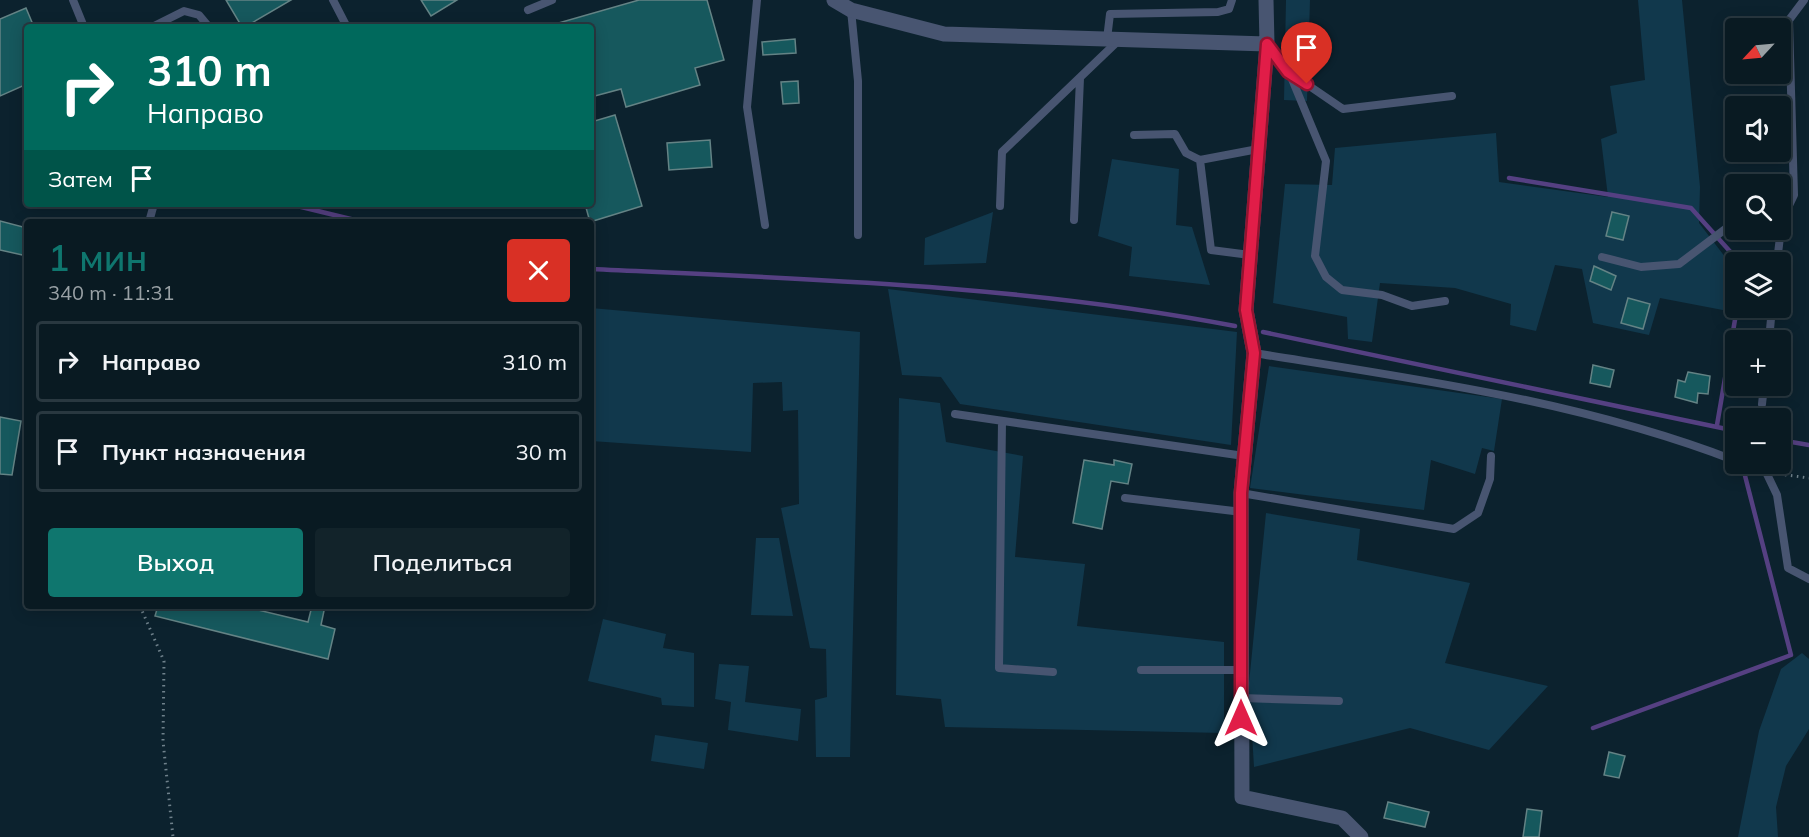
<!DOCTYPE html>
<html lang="ru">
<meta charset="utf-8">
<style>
:root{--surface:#091a22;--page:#12232a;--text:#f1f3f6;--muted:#99a1a5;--line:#293840;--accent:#0f766e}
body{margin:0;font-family:Mulish,sans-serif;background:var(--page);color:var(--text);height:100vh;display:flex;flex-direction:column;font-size:22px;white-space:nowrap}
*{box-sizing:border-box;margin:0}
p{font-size:20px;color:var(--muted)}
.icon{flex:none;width:33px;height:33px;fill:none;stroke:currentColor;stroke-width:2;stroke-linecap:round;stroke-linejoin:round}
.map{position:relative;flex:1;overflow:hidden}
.details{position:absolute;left:24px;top:219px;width:570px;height:390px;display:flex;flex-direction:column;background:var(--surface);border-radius:6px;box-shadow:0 3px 15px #0003,0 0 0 2px var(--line)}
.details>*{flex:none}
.guide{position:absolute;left:24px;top:24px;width:570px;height:183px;border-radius:6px;box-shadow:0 3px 15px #0003,0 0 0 2px var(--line);background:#00695c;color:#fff;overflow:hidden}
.needle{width:39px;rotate:244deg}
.tools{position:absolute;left:1725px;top:18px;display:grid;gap:12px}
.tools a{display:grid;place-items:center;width:66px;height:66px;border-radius:6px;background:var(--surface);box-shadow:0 3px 15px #0003,0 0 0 2px var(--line);font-size:30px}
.pin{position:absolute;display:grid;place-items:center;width:51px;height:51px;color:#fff;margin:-62px -26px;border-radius:50% 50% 50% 0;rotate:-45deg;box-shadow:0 0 6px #0007}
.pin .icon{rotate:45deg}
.me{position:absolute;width:66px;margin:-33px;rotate:0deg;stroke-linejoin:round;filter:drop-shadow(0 0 4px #0008)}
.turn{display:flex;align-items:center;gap:21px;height:126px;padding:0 24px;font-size:27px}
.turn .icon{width:78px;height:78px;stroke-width:2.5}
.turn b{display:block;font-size:42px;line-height:51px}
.then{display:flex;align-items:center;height:57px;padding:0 24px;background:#0003;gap:12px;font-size:22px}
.round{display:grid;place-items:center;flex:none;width:63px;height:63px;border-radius:6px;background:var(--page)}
.head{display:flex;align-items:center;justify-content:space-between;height:102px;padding:0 24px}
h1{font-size:36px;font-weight:600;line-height:45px;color:var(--accent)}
.primary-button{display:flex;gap:12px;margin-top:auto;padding:12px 24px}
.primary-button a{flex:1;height:69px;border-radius:6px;background:var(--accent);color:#fff;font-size:24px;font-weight:600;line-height:69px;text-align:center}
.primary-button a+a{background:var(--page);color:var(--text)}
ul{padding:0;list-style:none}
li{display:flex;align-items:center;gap:18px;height:81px;margin:0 12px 9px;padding:0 12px;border:3px solid var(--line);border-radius:6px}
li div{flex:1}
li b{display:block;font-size:22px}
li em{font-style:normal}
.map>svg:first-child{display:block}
.green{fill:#11384c}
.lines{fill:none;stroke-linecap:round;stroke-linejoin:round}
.stream{stroke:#554082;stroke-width:4.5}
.building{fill:#16585d;stroke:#648385;stroke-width:1.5}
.path{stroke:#6f818b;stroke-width:3;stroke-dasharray:1.5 4.5;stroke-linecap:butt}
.service{stroke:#485571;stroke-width:8}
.minor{stroke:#485571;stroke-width:15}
.route-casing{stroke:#92132f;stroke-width:15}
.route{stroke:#e11d48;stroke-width:10}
</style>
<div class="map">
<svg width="1809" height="837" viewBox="0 0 1809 837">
<rect width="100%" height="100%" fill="#0c222e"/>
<path class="green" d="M1286,0H1310L1307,101L1284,100Z
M1638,0H1682L1700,187L1699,223L1729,262L1728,311L1660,298L1649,335L1593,323L1582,269L1555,265L1536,331L1510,325L1511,304L1455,288L1380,283L1372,342L1348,339L1347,317L1273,303L1285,184L1332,185L1335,148L1496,133L1499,182L1608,197L1601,139L1617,133L1610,86L1645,80Z
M1112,159L1179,169L1176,225L1192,227L1210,285L1129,276L1132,247L1098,236Z
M993,212L986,263L924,265L925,238Z
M888,289L1237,332L1231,445L960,404L941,377L902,375Z
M591,308L860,332L850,757H816L815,700L827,697L826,649L810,648L781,508L799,504L798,410L783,411L782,382L753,383L751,452L591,441Z
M1269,366L1502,399L1494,451L1482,448L1475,474L1431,460L1424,510L1250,488Z
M899,398L940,403L946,442L1023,456L1015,557L1085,564L1077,626L1224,642V733L945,727L941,699L896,695Z
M1266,513L1360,529L1357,560L1470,583L1445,663L1548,686L1489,750L1410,728L1254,767L1249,683Z
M756,538H779L793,616L751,615Z
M603,619L666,634L663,648L694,653V707L662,705L661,698L588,681Z
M1802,653L1809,659V729L1786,766L1776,807L1778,837H1738L1759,731L1781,669Z
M719,664L749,666L745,702L801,709L798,741L728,730L731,702L715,699Z
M655,735L708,743L704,769L651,761Z"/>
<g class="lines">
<path class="stream" d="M1509,178L1691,208L1735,257L1736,268
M289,204L363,222
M591,269C807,279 1023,285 1235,326
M1263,332L1736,431
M1717,425L1737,308
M1780,440L1809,445
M1593,728L1791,655L1742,464"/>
</g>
<path class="building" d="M226,0H291L245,27H242Z
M421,0H457L431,16Z
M639,0H707L724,60L695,68L700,85L626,107L621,89L591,97V27H556L555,24Z
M26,8L34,27H27V84L0,96V19Z
M795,39L796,53L763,55L762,42Z
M798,81L799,103L783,104L781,82Z
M615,115L642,206L590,222L585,204H591V122Z
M710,140L712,167L669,170L667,143Z
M1612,212L1629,216L1623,240L1606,236Z
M0,221L27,228V256L0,250Z
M1594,266L1616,276L1611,290L1590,281Z
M1628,298L1650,304L1643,329L1621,323Z
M1593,365L1614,370L1610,387L1590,383Z
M1688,372L1710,376L1708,394L1698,393L1697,403L1675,397L1678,380L1685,382Z
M0,417L21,421L12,475L0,474Z
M1084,460L1114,465V460L1132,464L1128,484L1111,481L1102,529L1073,523Z
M158,606H242L308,622L312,606H325L321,625L335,629L328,659L155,616Z
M1609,752L1625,756L1619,778L1604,775Z
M1388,802L1429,812L1425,827L1384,818Z
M1527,809L1542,811L1539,837H1523Z"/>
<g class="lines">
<path class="path" d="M1779,474L1809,478
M140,606L164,661L163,741L173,837"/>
<path class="service" d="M73,0L84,27
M333,0L347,27
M757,0L747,107L765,225
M528,10L552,0
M851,10L858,81V235
M152,27L184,11L199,15L209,27
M1107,39L1110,14L1218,12L1229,9L1232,0
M1268,46L1289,72L1343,109L1452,96
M1289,72L1326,161L1315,256L1326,277L1342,290L1382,295L1412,306L1445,301
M1134,135L1175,134L1186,153L1200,160
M1000,206L1002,152L1119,40
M1074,220L1080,78
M149,222L154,204
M1250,255L1211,250L1200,160L1258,149
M1602,257L1641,267L1679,264L1728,227L1736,226
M1777,262L1782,220L1794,195L1789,20L1804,0
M1769,340L1772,308
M1254,353C1416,379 1581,401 1736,461
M1762,404L1764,386
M955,414L1244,456
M1002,421L999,668L1053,672
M1743,464L1766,472L1777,495L1788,568L1809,579
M1241,493L1454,529L1478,513L1490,479L1491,456
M1125,498L1242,512
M1141,670H1240
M1241,698L1339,701"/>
<path class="minor" d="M834,0L851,10L944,34L1267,44L1266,0
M1267,44L1246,310L1254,353L1241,493L1242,797L1342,818L1361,837"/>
</g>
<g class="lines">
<defs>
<path id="route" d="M1241,718V493L1254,353L1246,310L1267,44L1288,72L1307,84"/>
</defs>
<use href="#route" class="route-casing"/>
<use href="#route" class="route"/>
</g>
</svg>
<div class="tools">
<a><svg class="needle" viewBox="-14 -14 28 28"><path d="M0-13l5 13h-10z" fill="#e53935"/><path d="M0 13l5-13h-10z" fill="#99a1a5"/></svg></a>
<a><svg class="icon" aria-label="sound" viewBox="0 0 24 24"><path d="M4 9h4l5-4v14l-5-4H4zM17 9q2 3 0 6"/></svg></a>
<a><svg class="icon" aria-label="search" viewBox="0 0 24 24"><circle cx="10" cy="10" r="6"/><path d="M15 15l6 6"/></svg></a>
<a><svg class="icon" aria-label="layers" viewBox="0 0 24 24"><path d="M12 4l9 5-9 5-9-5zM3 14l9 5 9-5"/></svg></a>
<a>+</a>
<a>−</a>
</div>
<div class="pin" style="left:1307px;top:84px;background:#d93025"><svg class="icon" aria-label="arrive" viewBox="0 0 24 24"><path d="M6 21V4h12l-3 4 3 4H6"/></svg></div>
<svg class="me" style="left:1241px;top:718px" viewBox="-20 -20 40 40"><path d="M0-17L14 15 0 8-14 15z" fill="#e11d48" stroke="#fff" stroke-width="4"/></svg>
<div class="guide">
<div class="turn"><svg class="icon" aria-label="right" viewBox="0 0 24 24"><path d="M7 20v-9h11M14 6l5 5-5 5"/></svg><div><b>310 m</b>Направо</div></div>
<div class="then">Затем<svg class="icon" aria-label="arrive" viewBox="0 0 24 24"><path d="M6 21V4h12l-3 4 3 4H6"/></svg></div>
</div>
<section class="details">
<div class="head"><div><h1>1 мин</h1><p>340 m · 11:31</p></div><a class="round" style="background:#d93025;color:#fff"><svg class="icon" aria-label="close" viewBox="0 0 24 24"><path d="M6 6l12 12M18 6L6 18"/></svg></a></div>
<ul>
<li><svg class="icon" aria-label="right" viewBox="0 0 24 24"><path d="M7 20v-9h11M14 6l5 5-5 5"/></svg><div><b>Направо</b></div><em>310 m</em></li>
<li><svg class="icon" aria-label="arrive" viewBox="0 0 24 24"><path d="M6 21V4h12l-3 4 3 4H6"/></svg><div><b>Пункт назначения</b></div><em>30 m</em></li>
</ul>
<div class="primary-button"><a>Выход</a><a>Поделиться</a></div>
</section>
</div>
